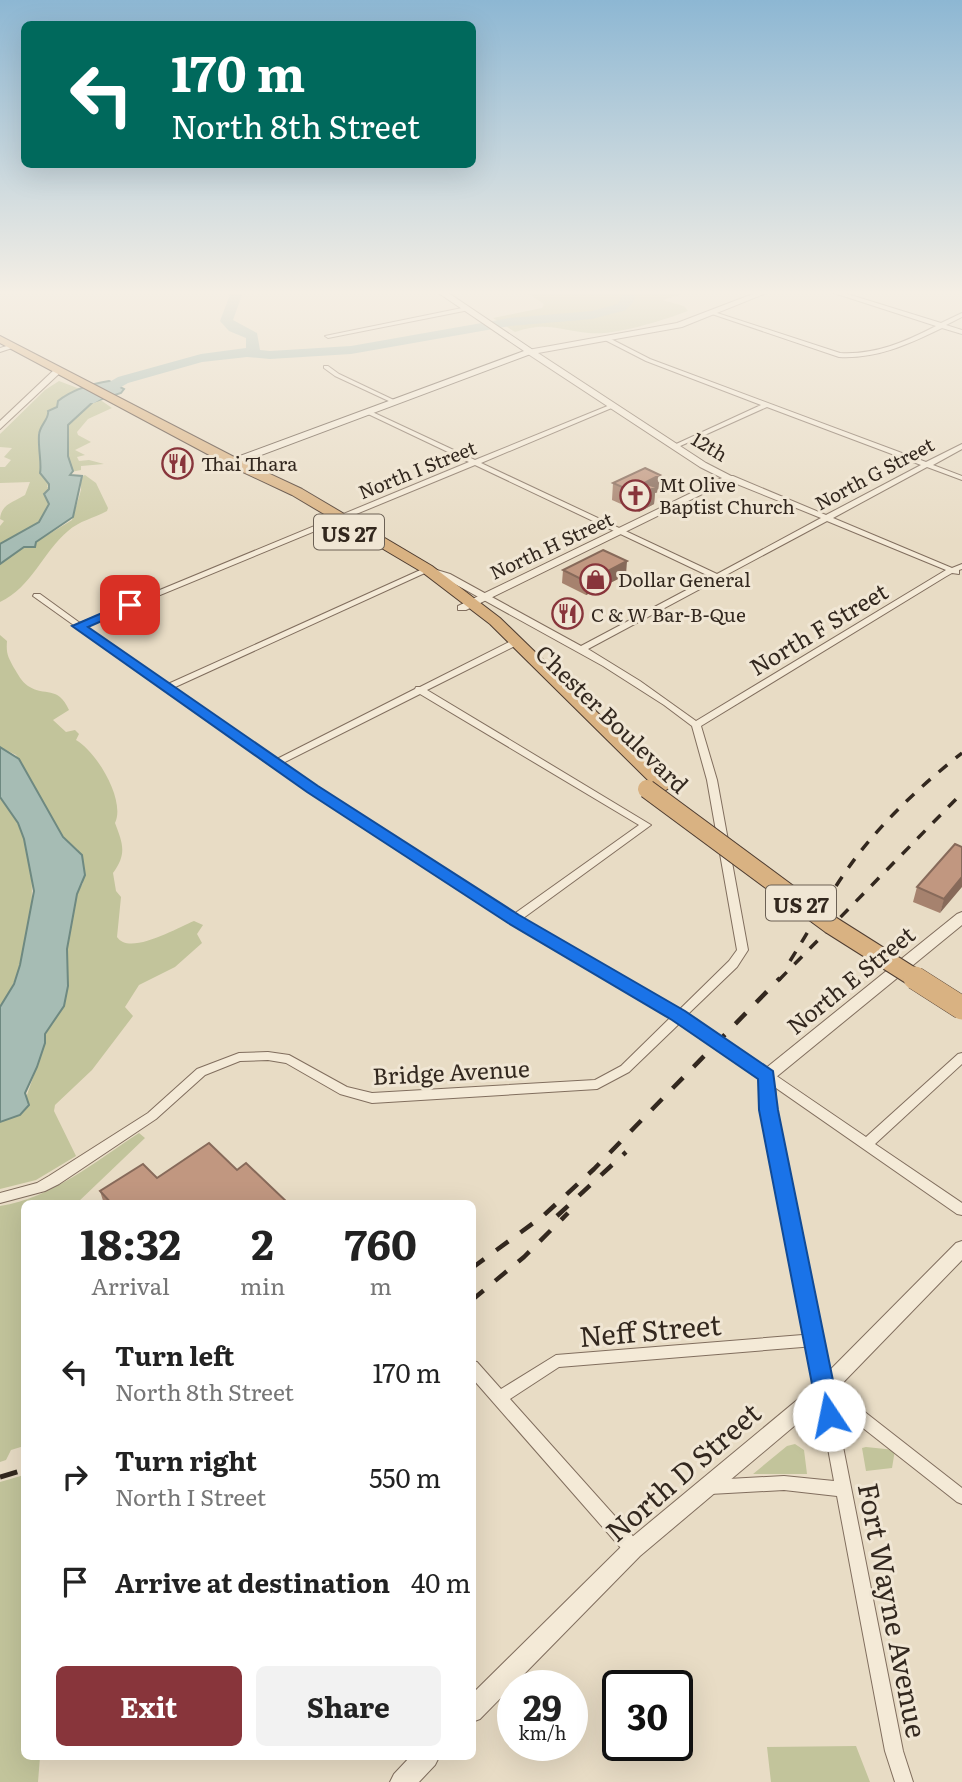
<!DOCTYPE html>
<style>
:root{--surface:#fff;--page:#f2f2f2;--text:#222;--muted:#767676;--accent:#88353b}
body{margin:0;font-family:Literata,serif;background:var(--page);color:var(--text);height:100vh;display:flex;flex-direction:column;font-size:26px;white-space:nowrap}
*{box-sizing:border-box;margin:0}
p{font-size:23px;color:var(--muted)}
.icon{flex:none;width:38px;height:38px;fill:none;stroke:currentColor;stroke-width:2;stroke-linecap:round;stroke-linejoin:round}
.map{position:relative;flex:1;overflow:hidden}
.drawer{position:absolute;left:21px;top:1200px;width:455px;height:560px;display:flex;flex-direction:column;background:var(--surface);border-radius:10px;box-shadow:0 7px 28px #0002}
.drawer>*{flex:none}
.top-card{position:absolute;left:21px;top:21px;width:455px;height:147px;border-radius:10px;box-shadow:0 7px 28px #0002;background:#00695c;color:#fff;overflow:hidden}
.speed{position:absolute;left:497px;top:1670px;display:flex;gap:14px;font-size:35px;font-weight:700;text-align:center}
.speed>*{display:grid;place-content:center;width:91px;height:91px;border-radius:50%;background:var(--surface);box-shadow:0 7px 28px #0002;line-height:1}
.speed small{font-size:18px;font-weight:400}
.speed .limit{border:4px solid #111;border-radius:10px;background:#fff;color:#111}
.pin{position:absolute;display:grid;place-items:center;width:60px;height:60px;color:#fff;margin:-30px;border-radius:14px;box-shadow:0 4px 10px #0006}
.me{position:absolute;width:77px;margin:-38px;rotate:349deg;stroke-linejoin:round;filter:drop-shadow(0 0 5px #0008)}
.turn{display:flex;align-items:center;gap:24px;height:147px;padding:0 35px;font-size:32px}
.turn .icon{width:91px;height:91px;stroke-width:2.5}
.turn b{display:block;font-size:49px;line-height:60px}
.eta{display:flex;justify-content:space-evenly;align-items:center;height:119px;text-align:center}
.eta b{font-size:42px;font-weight:700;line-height:49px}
.cta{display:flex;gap:14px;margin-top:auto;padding:14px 35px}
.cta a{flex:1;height:80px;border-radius:10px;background:var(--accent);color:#fff;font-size:28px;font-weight:700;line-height:80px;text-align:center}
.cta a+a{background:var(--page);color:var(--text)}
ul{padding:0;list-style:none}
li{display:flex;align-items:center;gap:21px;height:105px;padding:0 35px}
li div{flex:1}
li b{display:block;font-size:26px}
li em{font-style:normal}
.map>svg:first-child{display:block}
.green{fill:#c2c49b}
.water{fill:#a6bcb4;stroke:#6e8981;stroke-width:2}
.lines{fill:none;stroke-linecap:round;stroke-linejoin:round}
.river{fill:#a6bcb4;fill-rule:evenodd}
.minor-casing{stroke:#816e5e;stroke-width:2}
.tertiary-casing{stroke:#816e5e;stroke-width:2}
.secondary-casing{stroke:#625041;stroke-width:2}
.trunk-casing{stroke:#4f3d31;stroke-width:2}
.minor{fill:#f4ead7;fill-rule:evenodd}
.tertiary{fill:#f4ead7;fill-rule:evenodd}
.secondary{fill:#f4ead7;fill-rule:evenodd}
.trunk{fill:#d9b282;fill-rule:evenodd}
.rail-far2{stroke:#33281f;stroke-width:3.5;stroke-dasharray:11 11;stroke-linecap:butt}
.rail-far1{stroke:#33281f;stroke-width:4.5;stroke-dasharray:15 15;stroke-linecap:butt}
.rail{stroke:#33281f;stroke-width:5;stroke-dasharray:18 18;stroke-linecap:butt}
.trunk-bridge-far1-casing{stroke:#4f3d31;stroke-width:20;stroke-linecap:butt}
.trunk-bridge-casing{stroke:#4f3d31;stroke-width:24;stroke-linecap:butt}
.trunk-bridge-far1{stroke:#d9b282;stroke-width:18}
.trunk-bridge{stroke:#d9b282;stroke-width:23}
.wall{fill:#a6826e}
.shaded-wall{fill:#876a5a}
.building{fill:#c19780;stroke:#876a5a;stroke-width:2}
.route{fill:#1a73e8;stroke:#114b97;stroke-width:2}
.labels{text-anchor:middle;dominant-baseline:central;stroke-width:6;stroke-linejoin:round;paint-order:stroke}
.far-street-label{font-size:19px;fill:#33281f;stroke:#f0e6d4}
.far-poi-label{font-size:19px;fill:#33281f;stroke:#f0e6d4;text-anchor:start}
.shield{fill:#f0e6d4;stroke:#6c6155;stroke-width:2}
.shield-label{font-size:21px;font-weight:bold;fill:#33281f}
.street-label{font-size:23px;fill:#33281f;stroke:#f0e6d4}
.near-street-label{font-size:28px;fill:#33281f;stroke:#f0e6d4}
</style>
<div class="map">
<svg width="962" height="1782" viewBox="0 0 962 1782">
<rect width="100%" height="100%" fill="#e8dcc5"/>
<path class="green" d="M526,292H691L662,300L684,306L688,311C664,320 615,336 589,333C559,330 546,321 515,332L493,318L542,308L544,304Z
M59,381L80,389C70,394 60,397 57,407L48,411C49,421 39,427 38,436C38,449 42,462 41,473L50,484L47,486L49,489L44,493L49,504L41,521L0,544V526L4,521L0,519C1,504 14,502 25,495L30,482L0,483V467H5L11,460L4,457L12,448L0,447V434L45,390Z
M99,399L112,408L88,419L77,432L78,435L91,442L75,450L85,455L77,457L79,461L89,460L104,464L81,466V470L71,472L73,470L68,456V425L81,411Z
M85,475L96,483L108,508L107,511C94,518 79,521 68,531C42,553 32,587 0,602V564L24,547H35L36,542L72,520L81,490V477Z
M0,635L7,641C6,654 8,657 14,668C18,674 21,681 28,686C45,697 58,685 69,710L53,720L66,732L75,730L79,734L76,740C96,751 126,800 115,823C123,844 127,854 113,873L116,891L121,897L117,937C129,956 177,928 194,921L203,925L197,934L202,943L175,967L139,985L125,1007L133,1016L92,1070L55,1105L54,1111L76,1156L36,1180L0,1189V1122L20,1115L45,1043V1034L64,1006L68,986L67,950L77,894L83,883L78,850L63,837L16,755L0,747Z
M0,797C5,806 13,815 18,824C44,871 31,965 0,1007Z
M139,1133L145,1138L76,1204H24V1446L11,1450L6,1460L0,1462V1206C52,1198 96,1161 139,1133Z
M795,1444L804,1450L807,1474H753L787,1446Z
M866,1447L895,1450L892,1468L866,1471L862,1448Z
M24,1475V1757H40L38,1782H0V1482Z
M856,1746L870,1782H771L767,1747Z"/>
<path class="water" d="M109,381L124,389L121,393L93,402L68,425V456L73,471L70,475L82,476L73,517L36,542L35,547H24L0,564V544L39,522L49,504L44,494L49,489V484L40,473C42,464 38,449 39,435C39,426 50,418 48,411L57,407L58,401C73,389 91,384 109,381Z
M0,747L19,759L63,837L82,855L85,875L77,894L67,949L68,986L64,1006L45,1034V1043L37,1067L25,1093L29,1105L20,1115L0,1122V1007L14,984L20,965L34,891L24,839L18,823L0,797Z"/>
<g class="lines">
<path class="river" d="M231,292H243L233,320L257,333L260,350L270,351L351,346L510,318L592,311L618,304L624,292H636L634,301L626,310L592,319L510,326L351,354L270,359L247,357L202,362L128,383L94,403H84V397L118,377L201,354L246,348V338L229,331L220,321Z"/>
<defs>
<path id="minor" d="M831,292H841L941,323L962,313V317L946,325L962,330V334L942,328C909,344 877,359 839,357L709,313L714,312L840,353C875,355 905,342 936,326Z
M467,307L470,309L469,310L328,338L325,336Z
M607,337L650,359L926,462L962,444V449L933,465L962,476V480L927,467L833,518L952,568L962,564V569L959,570V574L952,573L945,577L701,726L717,780L748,950L737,967L687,1015L866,1137L958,1054L962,1053V1064L875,1144L962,1203V1215L957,1214L681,1022L629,1072L597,1089L372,1103L340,1094L286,1063L268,1060L240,1061L205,1075L156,1119L59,1184L45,1191L0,1203V1193L37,1183L49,1176L148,1113L197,1069L239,1053L268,1052L289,1055L347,1087L372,1093L595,1080L621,1066L672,1016L510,922L271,766L33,596L34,594H40L80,623L469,462L366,413V411L368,410L475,460L610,405H614V407L481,463L717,574L821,518L727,480V476H733L826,515L921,465L767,407L678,447H674V445L761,405L646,361L605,340L604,339ZM475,465L711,577L581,646L450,574L427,567L168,684L85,626ZM827,521L946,570L696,721L640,681L588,649ZM427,572L444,578L603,666L664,705L692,726L707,780L737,950L729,961L679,1010L522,919L651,825L427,690L519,644V640H513L420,687H416L415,689L275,760L173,688ZM420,694L639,825L514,914L281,764Z
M13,344L16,346L15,347L0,352V348Z
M324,366H328L339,374L398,402L393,403L335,376L324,368Z
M815,1334L820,1336L822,1340L820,1344L815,1346L559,1367L510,1399L639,1543L641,1549L639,1555L633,1557L627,1555L472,1378V1361L477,1362L501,1389L556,1355Z
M824,1382L829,1384L962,1488V1504L957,1502L835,1406L903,1751L913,1782H895L885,1751L837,1496L784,1490L710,1494L705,1492L702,1487L705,1482L710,1480L784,1476L834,1481L817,1389L819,1384Z"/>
<path id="tertiary" d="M758,292H769L682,327L538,353L706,463L735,478L466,610H458V606L722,478L700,467L528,354V350L677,323Z
M56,368L63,370L0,429V421Z
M962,912V925L775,1078L776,1104L830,1370L956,1243L962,1241V1260L831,1395L640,1556L480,1719L472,1722V1694L626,1542L814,1386L760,1104L759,1076L761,1072L957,914Z
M410,1757H439L435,1765L419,1782H390L394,1774Z"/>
<path id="secondary" d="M437,292H447L536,352L237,464H229V460L524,351Z"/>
<path id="trunk" d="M0,336L238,459L302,489L432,566L500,618L673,786L664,791L658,790L490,624L422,572L292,495L228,465L0,343Z"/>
</defs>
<use href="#minor" class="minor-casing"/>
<use href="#tertiary" class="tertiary-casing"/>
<use href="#secondary" class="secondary-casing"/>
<use href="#trunk" class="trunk-casing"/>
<use href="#minor" class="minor"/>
<use href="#tertiary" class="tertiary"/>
<use href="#secondary" class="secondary"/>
<use href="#trunk" class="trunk"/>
<path class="rail-far2" d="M790,961C812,926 832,889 857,856C887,817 924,783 962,753
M779,980L962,793"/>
<path class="rail-far1" d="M557,1216L626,1152
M472,1268L543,1216L594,1169L780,978
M472,1300L524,1257L568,1213"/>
<path class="rail" d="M0,1477L24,1470"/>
<defs>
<path id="trunk-bridge-far1" d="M647,789L831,925L918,980"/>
<path id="trunk-bridge" d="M915,978L962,1008"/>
</defs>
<use href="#trunk-bridge-far1" class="trunk-bridge-far1-casing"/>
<use href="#trunk-bridge" class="trunk-bridge-casing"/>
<use href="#trunk-bridge-far1" class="trunk-bridge-far1"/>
<use href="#trunk-bridge" class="trunk-bridge"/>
</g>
<path class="wall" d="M613,483L658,492L655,493L654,504L639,512L612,500Z
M563,570L626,575L586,595L562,583Z
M962,847L940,913L913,902L917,887Z
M237,1170L289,1204H104L100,1191L157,1178Z"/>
<path class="shaded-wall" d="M660,475L658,492L655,493L654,504L639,512L640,495L644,483Z
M627,561L626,575L586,595L587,582Z
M962,877V887L940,913L944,899Z"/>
<path class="building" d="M645,468L660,475L644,483L656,487L640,495L613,483Z
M603,550L627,561L587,582L563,570Z
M955,844L962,847V877L944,899L917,887Z
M209,1143L237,1170L246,1163L289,1204H112L100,1191L143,1164L157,1178Z"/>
<linearGradient id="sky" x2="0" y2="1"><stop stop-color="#8db7d3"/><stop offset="0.54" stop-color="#f5efe5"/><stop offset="1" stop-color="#f5efe5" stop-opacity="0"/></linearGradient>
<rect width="962" height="542" fill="url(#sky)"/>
<path class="route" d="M130,601L136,605L134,607L88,627L318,786L519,915L685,1011L773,1071L778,1110L840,1415L837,1422L829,1425L821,1422L818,1415L759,1110L758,1079L672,1020L508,923L307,792L72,626Z"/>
<defs>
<symbol id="restaurant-ring" viewBox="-11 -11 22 22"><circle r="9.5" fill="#f0e6d4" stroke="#88353b" stroke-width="1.5"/><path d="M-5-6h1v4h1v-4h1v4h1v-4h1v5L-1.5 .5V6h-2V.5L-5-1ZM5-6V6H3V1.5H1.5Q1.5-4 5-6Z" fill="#88353b"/></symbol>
<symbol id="church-ring" viewBox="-11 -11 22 22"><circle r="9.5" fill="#f0e6d4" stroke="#88353b" stroke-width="1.5"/><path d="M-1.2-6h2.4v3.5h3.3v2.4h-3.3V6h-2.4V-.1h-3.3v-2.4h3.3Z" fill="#88353b"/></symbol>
<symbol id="shop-ring" viewBox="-11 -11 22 22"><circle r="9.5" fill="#f0e6d4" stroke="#88353b" stroke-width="1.5"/><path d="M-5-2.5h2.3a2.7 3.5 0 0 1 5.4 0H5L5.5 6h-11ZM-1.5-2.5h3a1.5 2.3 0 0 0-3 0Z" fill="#88353b"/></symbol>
</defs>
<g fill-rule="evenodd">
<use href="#restaurant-ring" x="160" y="446" width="35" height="35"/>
<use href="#church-ring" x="618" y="478" width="35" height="35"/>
<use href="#shop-ring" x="578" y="562" width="35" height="35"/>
<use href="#restaurant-ring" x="550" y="596" width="35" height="35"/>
</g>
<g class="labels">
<g class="far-street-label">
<text transform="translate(710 446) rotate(31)">12th</text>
<text transform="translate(417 469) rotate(-22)">North I Street</text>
<text transform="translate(874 473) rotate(-28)">North G Street</text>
<text transform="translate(551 545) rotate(-25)">North H Street</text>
</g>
<g class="far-poi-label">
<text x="201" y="463">Thai Thara</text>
<text x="659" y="484">Mt Olive<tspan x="659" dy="22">Baptist Church</tspan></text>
<text x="618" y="579">Dollar General</text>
<text x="591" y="614">C &amp; W Bar-B-Que</text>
</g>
<g class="shield">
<rect x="314" y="514.5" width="70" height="35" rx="5"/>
<rect x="766" y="885.5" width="70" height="35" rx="5"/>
</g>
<g class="shield-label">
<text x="349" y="532">US 27</text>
<text x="801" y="903">US 27</text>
</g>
<g class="street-label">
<text transform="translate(818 628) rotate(-31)">North F Street</text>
<text transform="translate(613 718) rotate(44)">Chester Boulevard</text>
<text transform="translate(850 979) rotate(-39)">North E Street</text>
<text transform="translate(451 1071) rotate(-3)">Bridge Avenue</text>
</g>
<g class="near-street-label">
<text transform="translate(650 1329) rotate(-5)">Neff Street</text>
<text transform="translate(682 1471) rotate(-41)">North D Street</text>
<text transform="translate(894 1610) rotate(79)">Fort Wayne Avenue</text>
</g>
</g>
</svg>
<div class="speed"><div>29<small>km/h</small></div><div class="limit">30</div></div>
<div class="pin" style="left:130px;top:605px;background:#d93025"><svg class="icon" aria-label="arrive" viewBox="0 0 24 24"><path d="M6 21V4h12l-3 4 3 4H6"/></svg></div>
<svg class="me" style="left:829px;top:1415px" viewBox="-20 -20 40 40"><circle r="19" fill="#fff"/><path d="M0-13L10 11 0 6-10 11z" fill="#1a73e8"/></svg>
<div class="top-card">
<div class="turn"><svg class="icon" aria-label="left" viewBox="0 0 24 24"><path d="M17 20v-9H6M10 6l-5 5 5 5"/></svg><div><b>170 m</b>North 8th Street</div></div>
</div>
<section class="drawer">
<div class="eta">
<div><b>18:32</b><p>Arrival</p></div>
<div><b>2</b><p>min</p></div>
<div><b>760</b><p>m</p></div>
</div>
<ul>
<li><svg class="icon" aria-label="left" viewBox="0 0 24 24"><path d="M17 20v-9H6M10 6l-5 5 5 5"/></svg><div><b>Turn left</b><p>North 8th Street</p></div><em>170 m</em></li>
<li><svg class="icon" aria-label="right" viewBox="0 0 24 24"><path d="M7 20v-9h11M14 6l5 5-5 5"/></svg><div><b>Turn right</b><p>North I Street</p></div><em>550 m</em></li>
<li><svg class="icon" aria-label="arrive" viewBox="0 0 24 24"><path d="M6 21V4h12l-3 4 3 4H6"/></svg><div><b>Arrive at destination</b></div><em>40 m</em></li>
</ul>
<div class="cta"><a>Exit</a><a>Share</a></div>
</section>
</div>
